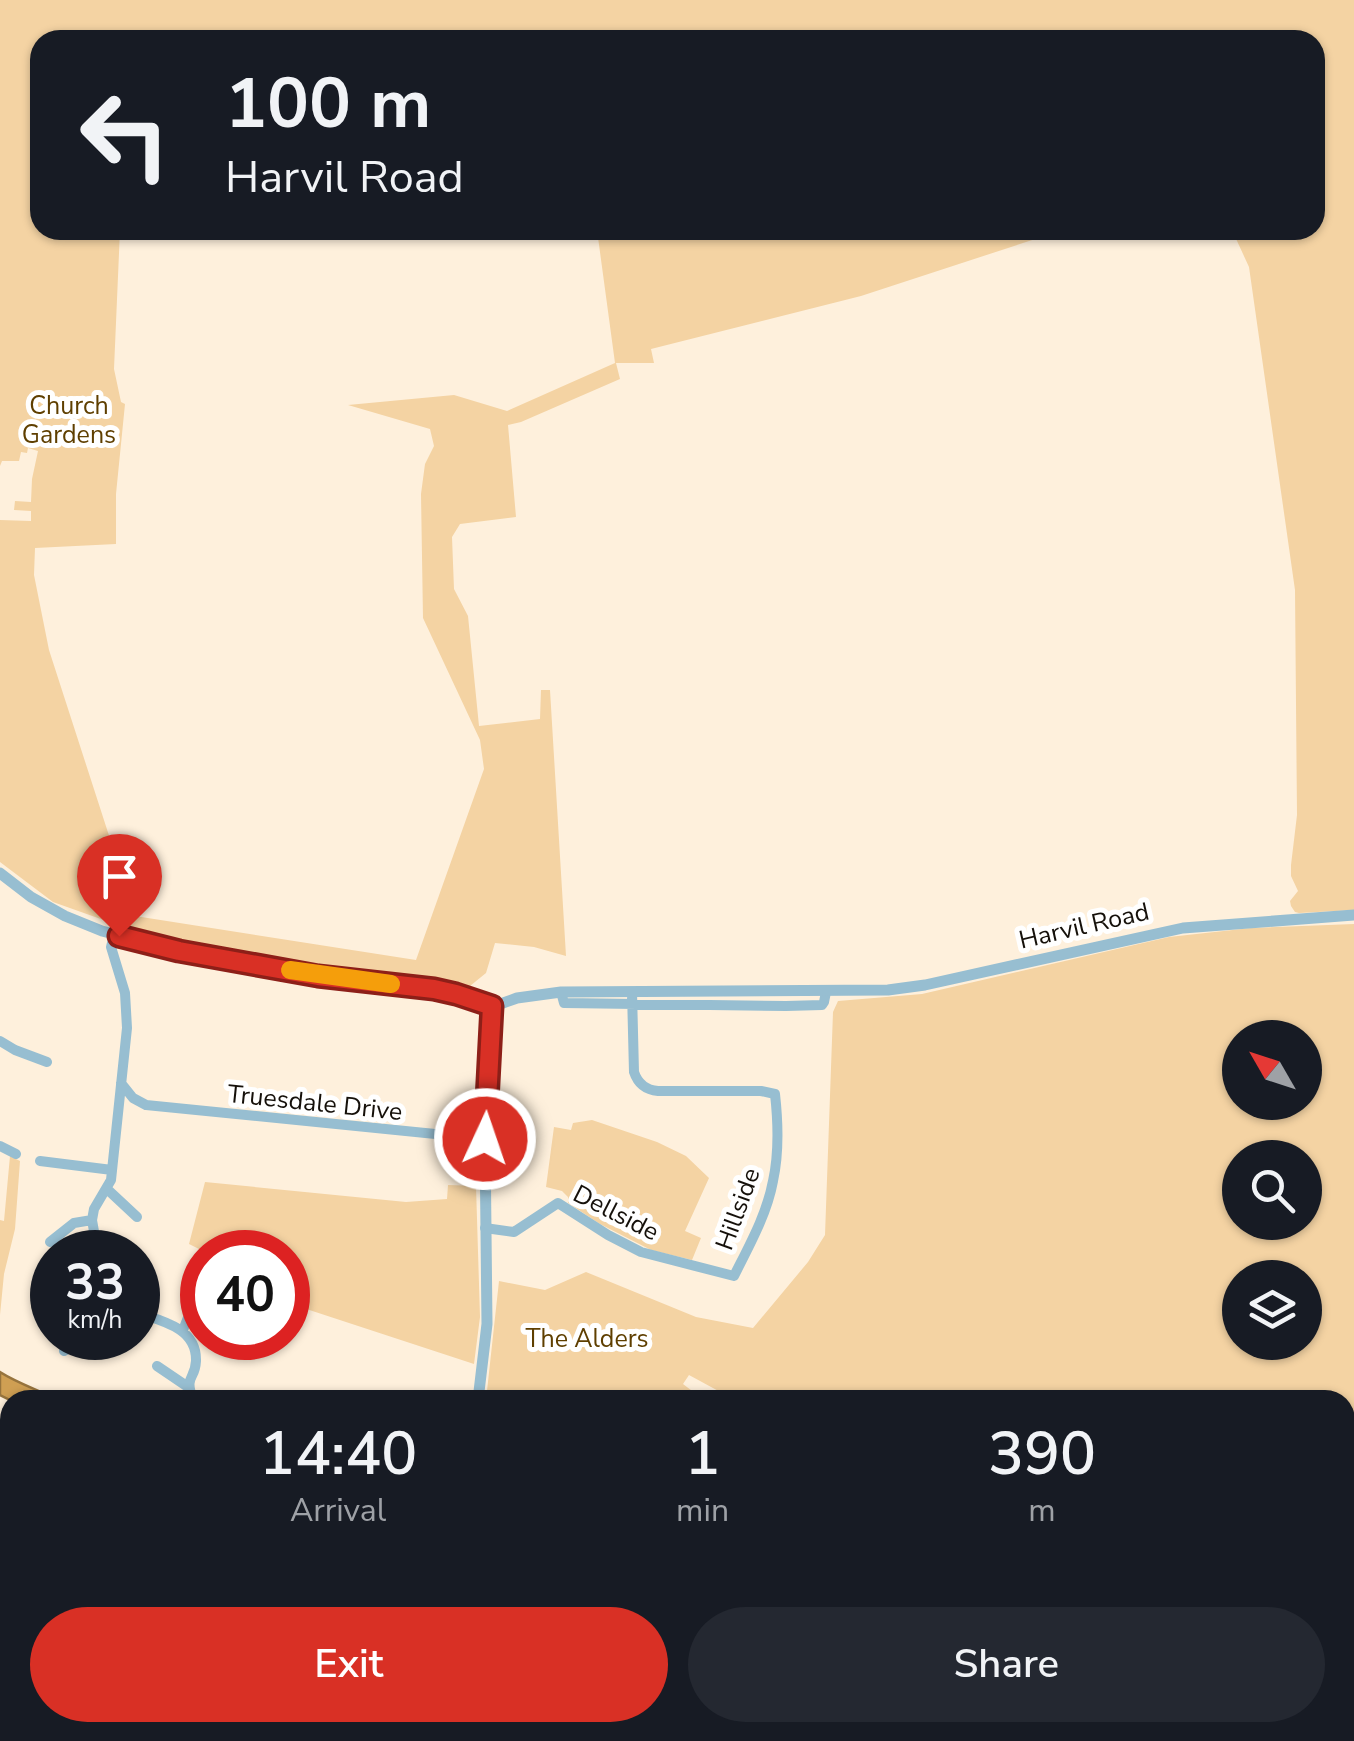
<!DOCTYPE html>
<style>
:root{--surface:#171b24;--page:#242831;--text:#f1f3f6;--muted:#9ea1a6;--accent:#d93025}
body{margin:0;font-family:"Nunito Sans",sans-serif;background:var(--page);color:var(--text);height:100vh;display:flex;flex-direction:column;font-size:38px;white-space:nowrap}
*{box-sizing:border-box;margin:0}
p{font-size:32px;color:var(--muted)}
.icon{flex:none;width:55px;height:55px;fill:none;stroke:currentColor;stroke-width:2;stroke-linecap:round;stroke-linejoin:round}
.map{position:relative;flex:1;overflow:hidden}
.sheet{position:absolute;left:0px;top:1390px;width:1355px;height:352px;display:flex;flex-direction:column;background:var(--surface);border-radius:30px 30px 0 0;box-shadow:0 2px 8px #0004}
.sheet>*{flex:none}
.banner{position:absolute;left:30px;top:30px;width:1295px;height:210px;border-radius:30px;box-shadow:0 2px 8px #0004;background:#171b24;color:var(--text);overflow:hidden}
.needle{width:65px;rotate:309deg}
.controls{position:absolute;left:1222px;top:1020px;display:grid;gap:20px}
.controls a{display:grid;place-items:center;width:100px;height:100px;border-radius:50%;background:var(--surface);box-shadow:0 2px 8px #0004;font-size:50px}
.speed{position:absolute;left:30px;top:1230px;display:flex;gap:20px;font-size:50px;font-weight:700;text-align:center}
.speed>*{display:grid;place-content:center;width:130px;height:130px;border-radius:50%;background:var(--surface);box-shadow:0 2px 8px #0004;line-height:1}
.speed small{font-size:25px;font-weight:400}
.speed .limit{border:15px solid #d22;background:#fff;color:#111}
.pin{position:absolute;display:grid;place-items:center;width:85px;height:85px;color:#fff;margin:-102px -42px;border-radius:50% 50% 50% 0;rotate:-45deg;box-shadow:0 0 10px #0007}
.pin .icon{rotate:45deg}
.me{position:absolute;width:110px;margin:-55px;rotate:3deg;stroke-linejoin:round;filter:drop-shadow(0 0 8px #0008)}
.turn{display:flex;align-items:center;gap:35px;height:210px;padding:0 30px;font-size:45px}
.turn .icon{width:130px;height:130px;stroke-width:2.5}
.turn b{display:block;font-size:70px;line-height:85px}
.eta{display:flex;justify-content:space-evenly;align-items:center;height:170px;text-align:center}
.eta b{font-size:60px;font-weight:600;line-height:70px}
.primary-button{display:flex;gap:20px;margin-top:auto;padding:20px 30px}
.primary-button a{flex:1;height:115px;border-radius:60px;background:var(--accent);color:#fff;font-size:40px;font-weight:600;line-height:115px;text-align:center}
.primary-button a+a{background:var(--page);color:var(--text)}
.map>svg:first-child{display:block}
.green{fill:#f4d3a3;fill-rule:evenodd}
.water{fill:#cf9f53;stroke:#97743d;stroke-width:2.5}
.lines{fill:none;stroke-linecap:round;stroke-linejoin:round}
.stream{stroke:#97743d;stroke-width:2.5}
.minor{stroke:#97bed1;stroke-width:10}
.tertiary{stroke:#97bed1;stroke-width:11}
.route-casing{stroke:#8d1f18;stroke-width:25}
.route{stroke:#d93025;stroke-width:18}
.slow{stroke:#f59e0b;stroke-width:18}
.labels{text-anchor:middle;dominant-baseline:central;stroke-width:10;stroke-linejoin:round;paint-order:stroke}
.park-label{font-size:25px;fill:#5f3f00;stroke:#fff}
.street-label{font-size:25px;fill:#15100a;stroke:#fff}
</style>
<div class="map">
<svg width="1354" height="1741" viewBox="0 0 1354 1741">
<rect width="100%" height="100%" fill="#fef0dc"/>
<path class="green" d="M0,0H1354V910L1299,913L1295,912L1291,906L1290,901L1298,891L1291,876V865L1297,815L1295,590L1249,267L1232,230H1315V40H40V230H120L114,369L121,402L125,404L116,494V544L35,548L34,575L49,650L135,916L416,960L484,769L480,740L423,618L421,494L425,464L434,446L430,429L348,405L454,395L507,411L615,363L597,230H1063L861,296L651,349L654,363H616L620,379L521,422L508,425L516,517L460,524L452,537L454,589L468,616L479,726L540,719L541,690H550L566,956L534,947L495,943L486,973L470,986L413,981L132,935L126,928L53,902L0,862V520L31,521V511L14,510L15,501L31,502L32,479L38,451L28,448L27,453L21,452L19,461H2L0,466Z
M1354,924V1601L1345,1598V1400H735L689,1375L683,1384L704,1400H628L625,1391L618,1400H486L499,1281L545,1290L586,1272L696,1317L753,1328L808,1262L825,1235L833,1012L838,1001L922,994L1169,937L1251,928ZM1240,1038H1305V1102H1240ZM1240,1158H1305V1222H1240ZM1240,1278H1305V1342H1240Z
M592,1120L657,1142L686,1156L709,1178L685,1231L701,1238L692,1260L651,1250L600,1224L568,1203V1197L562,1191L546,1187L554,1127L571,1130L573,1123Z
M10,1156L20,1161L15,1229L4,1274L0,1315V1220L4,1221Z
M205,1182L406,1202L447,1199L448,1185L476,1186L480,1317L474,1364L288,1303V1252H205L189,1244Z
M10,1444V1583L0,1584V1455Z
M32,1733V1732L175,1733L172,1741H25Z
M882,1733H971L970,1741H906Z
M1041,1733V1732L1117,1733L1113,1741H1039Z"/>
<path class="water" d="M0,1372C19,1384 39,1390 58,1400H10L0,1395Z
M1345,1598L1354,1601V1741H1210L1217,1733L1345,1732Z
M811,1732L818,1738C841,1732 855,1728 875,1741L882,1733L906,1741H704L695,1733Z
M175,1733V1732L303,1733L294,1741H172Z"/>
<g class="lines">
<path class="stream" d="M1345,1516L1351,1505L1354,1506
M87,1741L97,1732"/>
<path class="minor" d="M561,992L564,1003L786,1006L822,1005L824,1002L826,992
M0,1041L15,1050L47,1062
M121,1083L133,1098L146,1105L485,1139
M0,1146L16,1154
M40,1161L112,1170
M107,1189L137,1217
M485,1228L514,1232L558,1203L608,1235L641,1252L734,1276C749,1246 767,1214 773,1181C779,1154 778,1121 775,1094L761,1091H658C646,1090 638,1084 634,1072L632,992
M50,1242L74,1223L92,1220
M104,1252L95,1237L92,1220L94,1209L111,1180L127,1028L125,993L111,947L114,934
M188,1278L194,1298L193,1305
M43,1313L52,1316
M138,1313C162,1321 197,1328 196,1361C195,1381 184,1374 193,1400
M183,1330L193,1305L202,1309
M64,1351L80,1343L95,1348
M157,1366L188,1387
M6,1436L10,1435"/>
<path class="tertiary" d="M0,873L31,897L65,916L102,931L171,949L329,977L426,988L456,994L492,1007L517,998L561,992L888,990L925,985L1183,928L1354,915
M478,1400L487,1324L485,1139L492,1007
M428,1741L429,1732"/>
</g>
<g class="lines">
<defs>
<path id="route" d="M119,936L179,951L318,976L434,989L456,994L492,1006L485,1139"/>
</defs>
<use href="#route" class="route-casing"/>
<use href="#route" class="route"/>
<path class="slow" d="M290,970L391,984"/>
</g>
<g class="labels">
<g class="park-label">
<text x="69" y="406">Church<tspan x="69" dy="29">Gardens</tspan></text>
<text x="587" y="1339">The Alders</text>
</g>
<g class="street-label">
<text transform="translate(1084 926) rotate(-13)">Harvil Road</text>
<text transform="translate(315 1103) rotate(6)">Truesdale Drive</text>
<text transform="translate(738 1209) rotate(-70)">Hillside</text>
<text transform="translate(616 1213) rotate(27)">Dellside</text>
</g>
</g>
</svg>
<div class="controls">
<a><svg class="needle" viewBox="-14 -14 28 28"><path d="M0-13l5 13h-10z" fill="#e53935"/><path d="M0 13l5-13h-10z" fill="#9ea1a6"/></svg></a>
<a><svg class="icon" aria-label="search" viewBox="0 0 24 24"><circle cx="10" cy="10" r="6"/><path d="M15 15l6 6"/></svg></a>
<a><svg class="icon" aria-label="layers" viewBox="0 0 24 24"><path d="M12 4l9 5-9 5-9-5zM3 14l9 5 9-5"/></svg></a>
</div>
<div class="speed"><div>33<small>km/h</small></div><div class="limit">40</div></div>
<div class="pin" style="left:119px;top:936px;background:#d93025"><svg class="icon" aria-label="arrive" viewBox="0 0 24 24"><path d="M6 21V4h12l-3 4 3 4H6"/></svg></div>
<svg class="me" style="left:485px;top:1139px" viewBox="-20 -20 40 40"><circle r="17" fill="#d93025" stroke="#fff" stroke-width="3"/><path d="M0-11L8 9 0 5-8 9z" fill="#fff"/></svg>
<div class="banner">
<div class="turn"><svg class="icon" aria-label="left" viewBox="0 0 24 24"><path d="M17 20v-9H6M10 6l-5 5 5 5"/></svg><div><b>100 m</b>Harvil Road</div></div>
</div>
<section class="sheet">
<div class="eta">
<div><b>14:40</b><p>Arrival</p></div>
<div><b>1</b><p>min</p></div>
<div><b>390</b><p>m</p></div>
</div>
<div class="primary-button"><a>Exit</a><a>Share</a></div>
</section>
</div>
